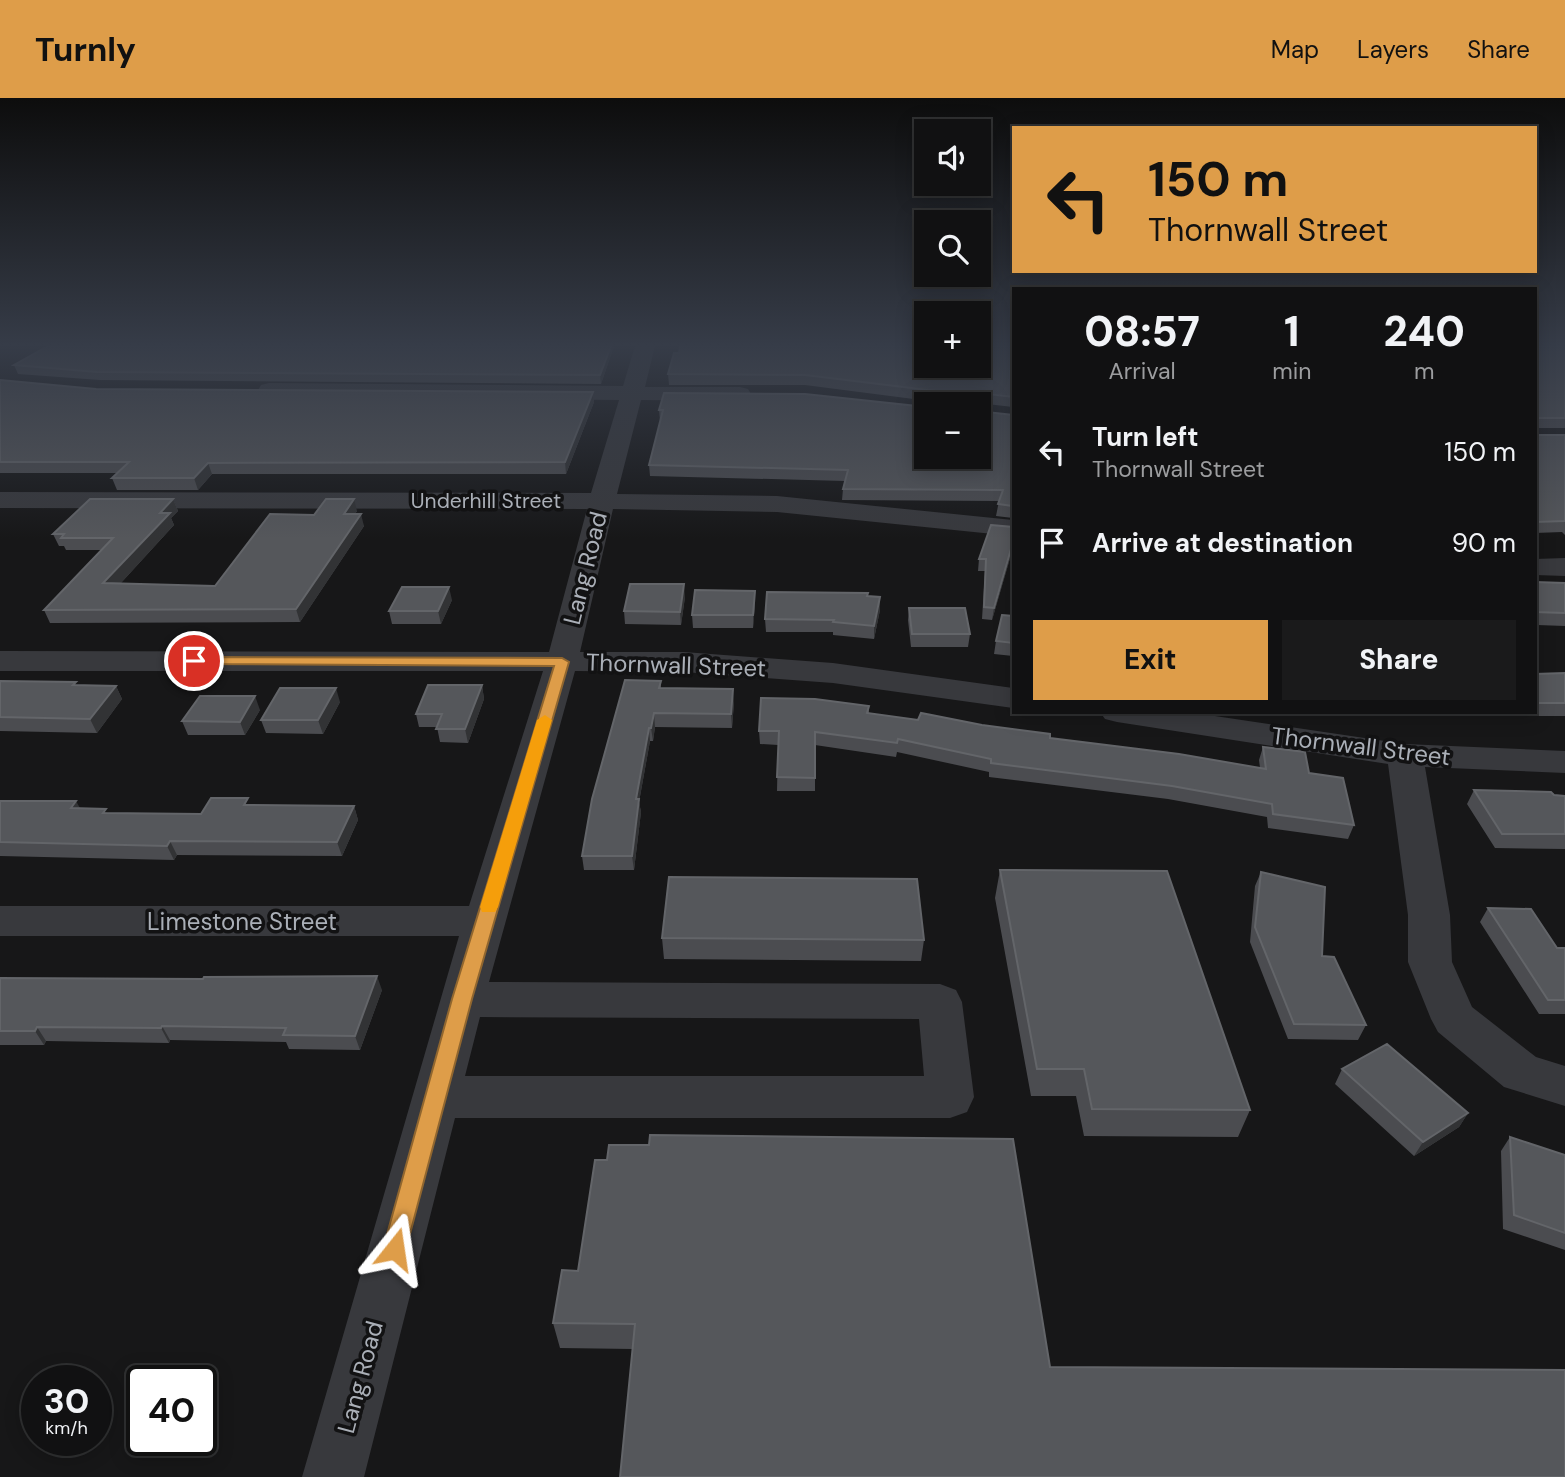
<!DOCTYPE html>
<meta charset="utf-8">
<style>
:root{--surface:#111112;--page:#1a1a1b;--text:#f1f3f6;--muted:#9c9d9f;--line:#303132;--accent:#de9d49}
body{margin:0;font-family:"DM Sans",sans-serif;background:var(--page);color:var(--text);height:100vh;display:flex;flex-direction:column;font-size:26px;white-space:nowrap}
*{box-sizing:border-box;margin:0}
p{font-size:23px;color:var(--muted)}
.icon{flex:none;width:38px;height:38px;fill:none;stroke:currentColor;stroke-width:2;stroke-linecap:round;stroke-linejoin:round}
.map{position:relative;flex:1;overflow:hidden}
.panel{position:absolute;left:1012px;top:189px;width:525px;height:427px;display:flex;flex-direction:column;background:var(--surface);border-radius:0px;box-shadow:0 4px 18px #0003,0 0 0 2px var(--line)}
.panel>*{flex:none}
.guide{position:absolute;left:1012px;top:28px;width:525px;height:147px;border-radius:0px;box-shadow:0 4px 18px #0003,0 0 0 2px var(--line);background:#de9d49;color:#111;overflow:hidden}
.tools{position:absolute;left:914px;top:21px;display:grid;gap:14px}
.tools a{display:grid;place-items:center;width:77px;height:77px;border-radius:0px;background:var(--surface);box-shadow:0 4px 18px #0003,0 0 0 2px var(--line);font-size:35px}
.speed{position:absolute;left:21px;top:1267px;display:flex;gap:14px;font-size:35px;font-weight:700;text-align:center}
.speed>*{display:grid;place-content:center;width:91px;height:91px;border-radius:50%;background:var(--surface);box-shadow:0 4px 18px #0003,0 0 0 2px var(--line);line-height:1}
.speed small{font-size:18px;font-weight:400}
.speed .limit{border:4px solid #111;border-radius:10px;background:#fff;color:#111}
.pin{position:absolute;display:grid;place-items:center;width:60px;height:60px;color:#fff;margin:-30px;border:4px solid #fff;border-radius:50%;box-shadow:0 2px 7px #0007}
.me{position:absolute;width:77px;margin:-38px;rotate:15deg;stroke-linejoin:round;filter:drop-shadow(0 0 5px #0008)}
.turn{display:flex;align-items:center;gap:24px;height:147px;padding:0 21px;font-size:32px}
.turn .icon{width:91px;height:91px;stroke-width:2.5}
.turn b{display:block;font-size:49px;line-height:60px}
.eta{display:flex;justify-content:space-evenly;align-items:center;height:119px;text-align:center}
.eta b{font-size:42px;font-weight:800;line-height:49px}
.cta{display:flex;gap:14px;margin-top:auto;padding:14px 21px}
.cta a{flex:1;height:80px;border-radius:0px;background:var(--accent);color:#111;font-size:28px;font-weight:800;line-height:80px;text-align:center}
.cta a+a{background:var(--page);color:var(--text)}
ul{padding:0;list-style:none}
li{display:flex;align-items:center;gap:21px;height:91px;padding:0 21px}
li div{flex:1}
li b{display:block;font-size:26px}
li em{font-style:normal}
header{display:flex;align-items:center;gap:42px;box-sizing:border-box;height:98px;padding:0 35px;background:var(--accent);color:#111}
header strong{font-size:33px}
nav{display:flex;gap:38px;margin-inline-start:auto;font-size:24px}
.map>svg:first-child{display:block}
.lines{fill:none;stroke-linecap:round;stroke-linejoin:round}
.minor{fill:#38393d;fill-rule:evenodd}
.wall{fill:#4b4c50}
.shaded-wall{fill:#323335}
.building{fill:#55575b;stroke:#636569;stroke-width:2}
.route{fill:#de9d49;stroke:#90662f;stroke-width:2}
.slow{fill:#f59e0b}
.labels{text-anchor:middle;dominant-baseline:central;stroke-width:7;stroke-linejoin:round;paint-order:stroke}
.far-street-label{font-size:21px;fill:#aaafb7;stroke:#121213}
.street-label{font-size:24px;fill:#aaafb7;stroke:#121213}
</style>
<header>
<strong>Turnly</strong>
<nav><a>Map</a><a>Layers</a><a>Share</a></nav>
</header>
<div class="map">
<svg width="1565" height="1379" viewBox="0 0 1565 1379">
<rect width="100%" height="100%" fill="#171718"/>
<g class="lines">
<path class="minor" d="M635,248H655L645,289H740L748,291L751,296L748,301L740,303L641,302L617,396L777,398L1013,422V438L777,414L613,411L580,554H684L833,565L1013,590V610L833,585L684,574L575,573L489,884L940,886L956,892L962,904L974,999L967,1014L950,1020H455L364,1379H302L459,838H0V808H469L543,573H0V553L549,554L587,411L0,410V394L591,395L619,302L269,299L261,297L258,292L261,287L269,285L623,288ZM480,919L919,921L924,978H465Z
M1565,460V478L1535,477V461Z
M1100,614H1188L1405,646L1565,653V675L1425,669L1450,817L1452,864L1472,909L1536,959L1565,968V1008L1504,989L1438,934L1431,921L1408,864V817L1388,666L1117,624L1105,621Z"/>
</g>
<path class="wall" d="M48,248H614L601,286L100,282L18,276L14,267Z
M1013,248V309L978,305L929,306V303L805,287H669L668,276L679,255Z
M1535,248H1565V330H1538V337H1565V437L1562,434L1535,435Z
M0,282L96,291L593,294L594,304L566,376H212L198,392H117L112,380L118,375H0Z
M659,312L979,314L1013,317V420L996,418L999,403L842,402L843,391L845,383L650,378L649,367L660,323Z
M173,401L178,413L171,420L174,427L120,486L215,488L314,417L357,413L355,416L364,428L300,524L50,525L44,512L101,452H66L64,448H59L53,436Z
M1013,429V450L992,522L982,521L985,473H978L979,461Z
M1535,484L1565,485V528L1537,527L1538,528L1535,534Z
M685,499L681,527L625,526L624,513Z
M880,499V512L874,541L833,537V534H766L765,521Z
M452,502L441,526H392L389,513Z
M755,506L753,530H693L692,517Z
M909,510L970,536L968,549H911L908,522Z
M1013,518V558L994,556L996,543Z
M1565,575V618H1527L1524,614H1535V576Z
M0,583L78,587L116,588L122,601L97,635L0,633Z
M661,583V590L734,604L732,630L655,629L653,643H650L639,704L641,714L634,772H584L582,758Z
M482,587L484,601L468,645L440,644L437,629H419L416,616Z
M340,604L323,636L266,635L261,622Z
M869,608V615L1260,670L1259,662L1263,649L1309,675L1354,727L1348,741L1268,730L1267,719L1168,701L989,679V674L897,654L896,659L815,647V693H777L778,647L760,646L759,633Z
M260,612L245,637H188L182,623Z
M1474,692L1565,698V751L1495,750L1467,706Z
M0,703L80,710L108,715L201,716L251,707L354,708L358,722L342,758L177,757L174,762L0,758Z
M1000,772L1250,1012L1238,1039L1084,1038L1076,998H1031L995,800Z
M1261,774L1322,858L1366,927L1358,942L1288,941L1250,844L1255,788Z
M1488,810L1557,850H1565V916H1539L1480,824Z
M662,840L924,842L921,863L664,861Z
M0,880L382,892L360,952L289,951L286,944L170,942L169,945L46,943L44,947H0Z
M1342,971L1468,1015L1459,1029L1414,1058L1335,986Z
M1510,1039L1565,1057V1152L1503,1131L1501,1053Z
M562,1172L1050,1269L1565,1379L633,1251L560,1250L553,1225Z"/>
<path class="shaded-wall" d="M611,248H614L601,286L600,277Z
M593,294L594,304L566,376L565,364Z
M208,365L212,376L198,392L194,380Z
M173,401L178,413L171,420L174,427L109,498L103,485L160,415Z
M354,401L357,413L347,428L344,416Z
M361,416L364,428L300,524L296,511Z
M1013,444V450L992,522L994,510Z
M684,486L685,499L681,527L680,514Z
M449,489L452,502L441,526L438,513Z
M755,493V506L753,530V517Z
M880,499V512L874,541V528Z
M482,587L484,601L468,645L465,631Z
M116,588L122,601L97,635L90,621Z
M336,590L340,604L323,636L318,622Z
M733,591L734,604L732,630L731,616Z
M255,598L260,612L245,637L240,624Z
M654,615L655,629L653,643L651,630Z
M649,630L650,643L639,704L641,714L634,772L632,758L636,701Z
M76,703L84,717L71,710Z
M354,708L358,722L342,758L337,744Z
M170,743L177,757L174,762L167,748Z
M377,878L382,892L360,952L355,938Z
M162,928L170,942L169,945L161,930Z
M37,929L46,943L44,947L35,933Z
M1468,1015L1459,1029L1414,1058L1423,1044Z"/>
<path class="building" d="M48,248H611L600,277L97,274L14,267Z
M680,248H926V268H978V248H1013V299L979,295L976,298L977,306H929V298L939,296L936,293L805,277L668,276L674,255H679Z
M1535,248H1565V320H1538V337H1565V423L1535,424Z
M0,282L96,291L593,294L565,364L208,365L194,380H112L129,364H0Z
M664,295L805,296L926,309V359H978V313L1013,317V408L998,406L1003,392L843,391L848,372L649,367L663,312H659Z
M90,401H173L160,415H170L103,485L215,488L270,416L314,417L326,401H354L344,416H361L296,511L44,512L113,440H61L64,436H53Z
M991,427L1013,429V444L994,510L984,509L986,461H979Z
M1535,484L1565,485V515L1535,514Z
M630,486H684L680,514L624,513Z
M402,489H449L438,513H389Z
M695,492L755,493L753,517H692Z
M767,494L868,495L867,498L880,499L874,528L833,524L834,522L765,521Z
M909,510H965L970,536H912Z
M1002,517L1013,518V545L996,543Z
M1565,575V605H1535V576Z
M625,582L661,583L659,590L733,591L731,616L654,615L651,630H649L636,701H639L632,758H582L592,701Z
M0,583L76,584L73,587L116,588L90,621L0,619Z
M428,587H482L465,631H436L442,616H416Z
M280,590H336L318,622H261Z
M200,598H255L240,624L182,623Z
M761,600L815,601L869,608L867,615L918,622L921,615L982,627L1050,636V640L1179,656L1266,671L1263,649L1305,654L1309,675L1343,680L1354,727L1273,716L1272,706L1172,688L991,665V661L898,641L897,645L815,634V680L777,679L779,633H759Z
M1474,692L1551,694L1554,697L1565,698V736H1502Z
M211,700H248L244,707L354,708L337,744L170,743L167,748L0,744V703H76L71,710L106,711L103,715L201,716Z
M1000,772L1167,773L1250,1012L1092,1011L1084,971H1037Z
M1261,774L1325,789L1322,858L1334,859L1366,927L1294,926L1255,829Z
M669,779L917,781L924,842L662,840Z
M1488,810L1531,811L1557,850H1565V902H1548Z
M377,878L355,938L283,937L286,930L162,928L161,930L37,929L35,933H0V880L203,881L204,879Z
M1387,946L1468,1015L1423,1044L1342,971Z
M650,1037L1013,1041L1050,1269L1565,1272V1379H620L635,1226L553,1225L562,1172L578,1173L595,1062H607L609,1047H649Z
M1510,1039L1565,1057V1135L1514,1117Z"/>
<linearGradient id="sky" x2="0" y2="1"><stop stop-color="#0d0d0d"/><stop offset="0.56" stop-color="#363c48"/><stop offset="1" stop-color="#363c48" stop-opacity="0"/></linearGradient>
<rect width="1565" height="441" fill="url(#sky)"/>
<path class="route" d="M194,559L562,560L569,564L472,901L406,1151L403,1159L395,1162L386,1159L383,1151L452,901L554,568L189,566L187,563Z"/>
<path class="slow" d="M545,617L552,622L498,809L495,814H482L480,809L537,622Z"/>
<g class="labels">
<g class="far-street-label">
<text x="486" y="403">Underhill Street</text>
</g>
<g class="street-label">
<text transform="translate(585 470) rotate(-76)">Lang Road</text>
<text transform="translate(676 567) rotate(2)">Thornwall Street</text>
<text transform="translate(1361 648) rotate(7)">Thornwall Street</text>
<text x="242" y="823">Limestone Street</text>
<text transform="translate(360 1279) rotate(-75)">Lang Road</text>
</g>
</g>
</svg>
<div class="tools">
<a><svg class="icon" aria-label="sound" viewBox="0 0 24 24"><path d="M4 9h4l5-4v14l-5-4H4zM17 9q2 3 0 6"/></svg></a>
<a><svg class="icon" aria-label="search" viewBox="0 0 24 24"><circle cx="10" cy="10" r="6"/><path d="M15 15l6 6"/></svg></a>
<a>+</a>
<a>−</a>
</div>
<div class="speed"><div>30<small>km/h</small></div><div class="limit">40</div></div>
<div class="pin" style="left:194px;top:563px;background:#d93025"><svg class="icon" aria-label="arrive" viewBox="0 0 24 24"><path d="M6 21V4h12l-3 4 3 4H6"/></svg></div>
<svg class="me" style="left:395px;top:1151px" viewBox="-20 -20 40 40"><path d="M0-17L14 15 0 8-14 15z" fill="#de9d49" stroke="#fff" stroke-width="4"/></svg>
<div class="guide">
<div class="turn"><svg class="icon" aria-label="left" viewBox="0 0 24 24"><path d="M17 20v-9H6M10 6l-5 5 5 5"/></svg><div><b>150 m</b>Thornwall Street</div></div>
</div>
<section class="panel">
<div class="eta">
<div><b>08:57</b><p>Arrival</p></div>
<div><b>1</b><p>min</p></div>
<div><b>240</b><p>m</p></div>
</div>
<ul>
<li><svg class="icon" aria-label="left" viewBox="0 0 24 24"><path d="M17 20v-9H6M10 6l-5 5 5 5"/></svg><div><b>Turn left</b><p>Thornwall Street</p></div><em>150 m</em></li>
<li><svg class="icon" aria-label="arrive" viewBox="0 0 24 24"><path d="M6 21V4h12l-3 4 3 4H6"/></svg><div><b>Arrive at destination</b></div><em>90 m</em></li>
</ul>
<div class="cta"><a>Exit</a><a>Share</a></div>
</section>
</div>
